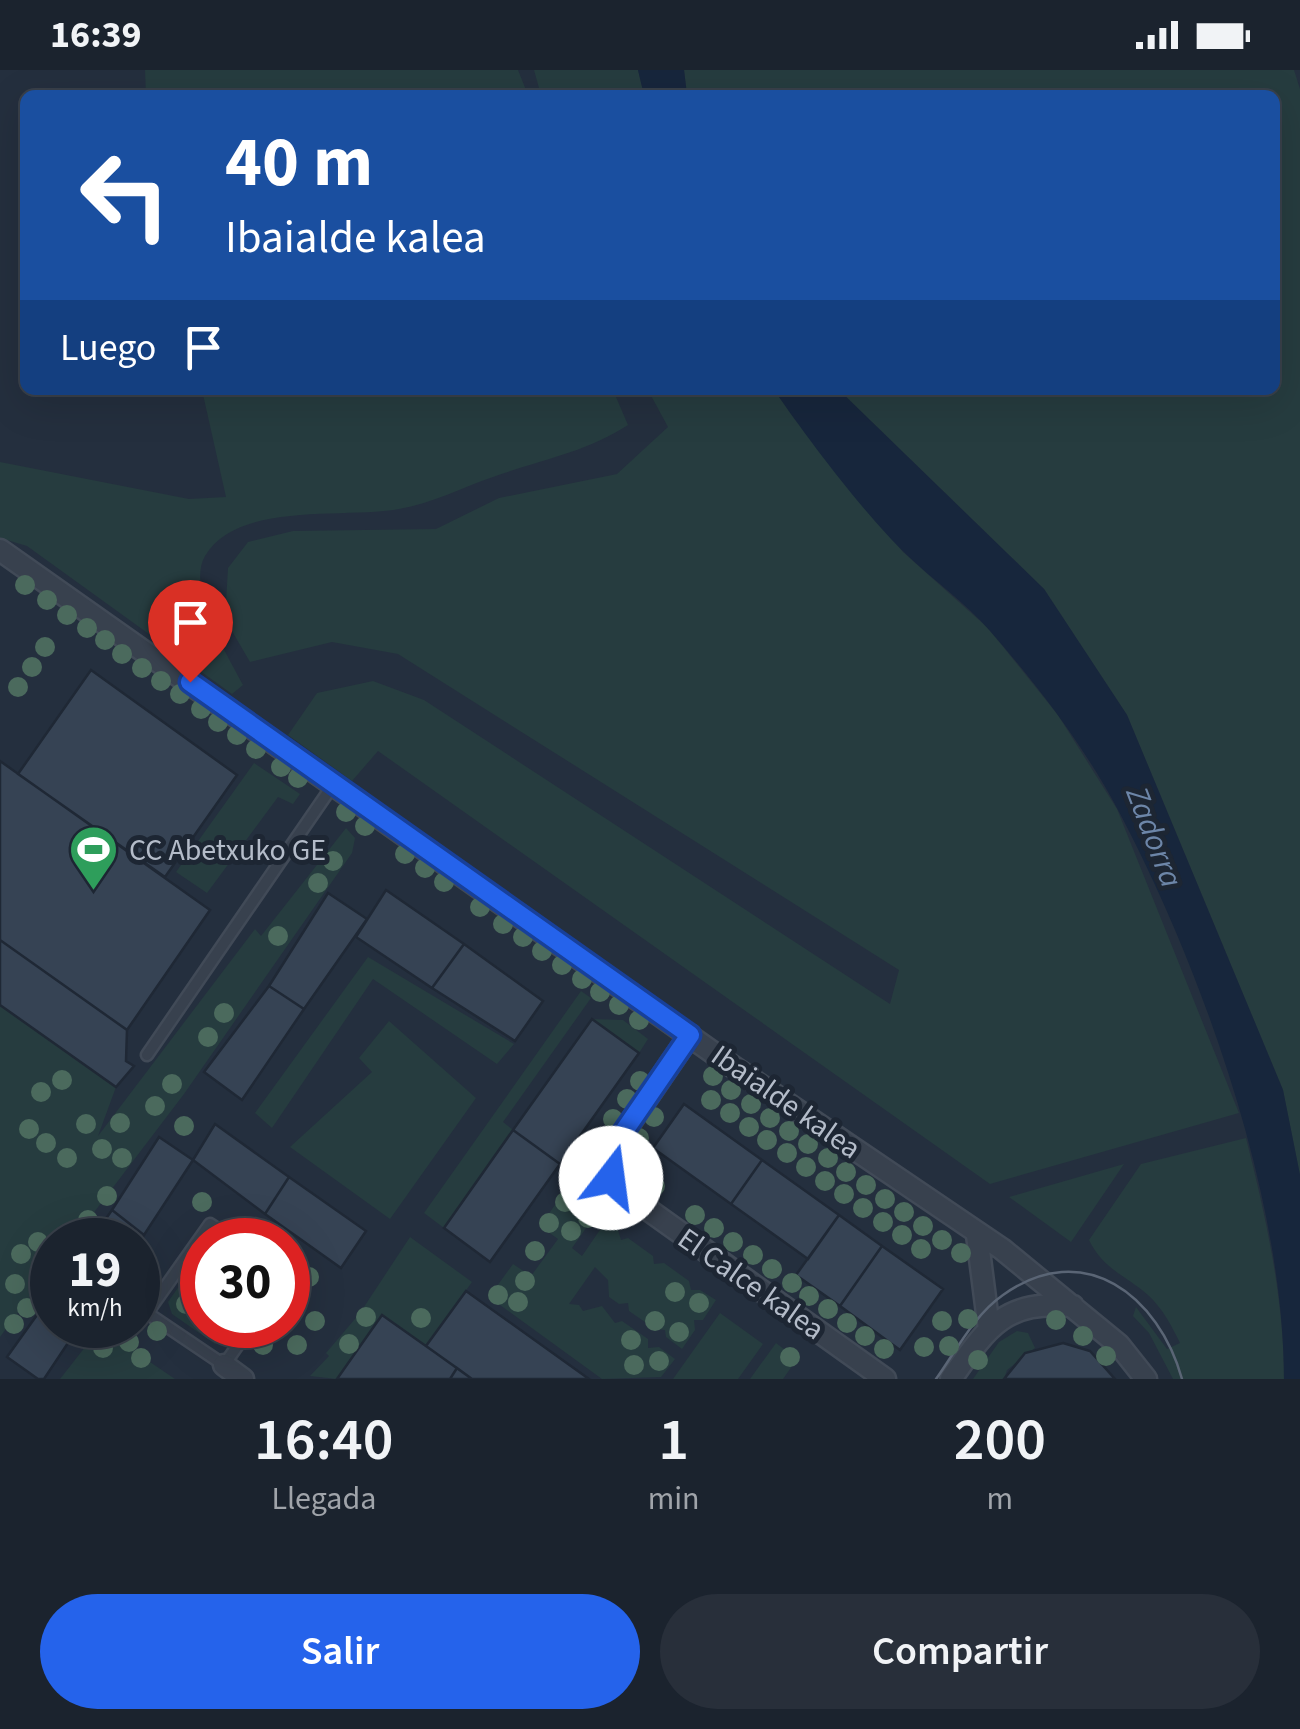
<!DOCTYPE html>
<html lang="es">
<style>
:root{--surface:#1b232e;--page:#282f3a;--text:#f1f3f6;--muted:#a0a4aa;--line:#39404a;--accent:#2563eb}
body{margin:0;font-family:"Source Sans 3",sans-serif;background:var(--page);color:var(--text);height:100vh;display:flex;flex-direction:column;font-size:38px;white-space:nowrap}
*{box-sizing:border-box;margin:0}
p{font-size:32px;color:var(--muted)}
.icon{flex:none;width:55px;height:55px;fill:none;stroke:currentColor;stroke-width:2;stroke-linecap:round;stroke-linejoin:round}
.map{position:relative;height:1309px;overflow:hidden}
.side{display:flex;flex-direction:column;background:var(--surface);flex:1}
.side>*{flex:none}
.hud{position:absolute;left:20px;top:20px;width:1260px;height:305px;border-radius:15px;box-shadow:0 10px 40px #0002,0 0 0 2px var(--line);background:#1a4fa0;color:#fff;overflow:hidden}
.speed{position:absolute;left:30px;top:1148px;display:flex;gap:20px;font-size:50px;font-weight:700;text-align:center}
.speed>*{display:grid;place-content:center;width:130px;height:130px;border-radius:50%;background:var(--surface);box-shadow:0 10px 40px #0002,0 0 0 2px var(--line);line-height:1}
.speed small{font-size:25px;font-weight:400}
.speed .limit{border:15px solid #d22;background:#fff;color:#111}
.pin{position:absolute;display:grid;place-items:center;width:85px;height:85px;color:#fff;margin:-102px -42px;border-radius:50% 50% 50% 0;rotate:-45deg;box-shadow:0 0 10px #0007}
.pin .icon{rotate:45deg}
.me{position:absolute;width:110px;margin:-55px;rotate:15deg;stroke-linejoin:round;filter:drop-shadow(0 0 8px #0008)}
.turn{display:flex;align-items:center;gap:35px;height:210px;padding:0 40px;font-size:45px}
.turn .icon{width:130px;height:130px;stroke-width:2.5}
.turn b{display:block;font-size:70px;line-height:85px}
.then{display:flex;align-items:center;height:95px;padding:0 40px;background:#0003;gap:20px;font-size:38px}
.eta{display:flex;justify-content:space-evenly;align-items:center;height:170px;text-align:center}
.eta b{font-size:60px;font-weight:600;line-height:70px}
.action{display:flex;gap:20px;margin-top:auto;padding:20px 40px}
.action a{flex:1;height:115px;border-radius:60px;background:var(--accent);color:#fff;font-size:40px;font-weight:600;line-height:115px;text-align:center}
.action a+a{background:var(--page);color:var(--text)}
.status{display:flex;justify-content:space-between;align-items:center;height:70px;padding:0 50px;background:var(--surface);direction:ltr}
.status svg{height:28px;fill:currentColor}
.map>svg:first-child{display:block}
.green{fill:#263c3f}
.water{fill:#17263c}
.building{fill:#364354;stroke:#1f2835;stroke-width:2.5}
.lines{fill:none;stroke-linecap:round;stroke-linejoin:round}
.service-casing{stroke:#414a57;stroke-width:15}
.minor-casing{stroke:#414a57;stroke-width:25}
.service{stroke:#38414e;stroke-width:10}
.minor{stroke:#38414e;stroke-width:20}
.tram{stroke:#5a6575;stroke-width:2.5}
.tree{fill:#4b6a5d}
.route-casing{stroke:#184099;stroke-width:25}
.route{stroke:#2563eb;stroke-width:18}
.labels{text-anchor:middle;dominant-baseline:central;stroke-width:10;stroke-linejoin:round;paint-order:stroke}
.poi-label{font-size:30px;fill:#b4bcc9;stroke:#1d2633;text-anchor:start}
.street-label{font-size:30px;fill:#b4bcc9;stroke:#1d2633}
.water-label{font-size:32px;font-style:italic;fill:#6d86a8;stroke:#1d2633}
</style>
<div class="status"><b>16:39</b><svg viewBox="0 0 49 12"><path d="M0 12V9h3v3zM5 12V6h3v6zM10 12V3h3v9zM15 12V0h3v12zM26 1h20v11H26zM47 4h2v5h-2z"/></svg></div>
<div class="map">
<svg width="1300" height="1309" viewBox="0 0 1300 1309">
<rect width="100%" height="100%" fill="#242f3e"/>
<path class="green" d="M145,0H518L528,25H146Z
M534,0H638L644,25H541Z
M684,0H1294L1300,19V1105L1283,1020L1127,645L1044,519L839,320H1275V25H687Z
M202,320H613L628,355C587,382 540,390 493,407C463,417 431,434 399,439C344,449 237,431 205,486C186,519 228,586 243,615L232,624L27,476L0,468V392L189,429L226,427Z
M648,320H774L903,482L988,558L1058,645L1117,739L1239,1043L990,1114L378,681L352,711L288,665L317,623L373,611L424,630L890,934L899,900L398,584L332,572L250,592L225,549L228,498L248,472L293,461L436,459L499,428L617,404L668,357Z
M254,693L300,724L293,734L278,727L207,823L176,802Z
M346,758L355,768L352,783L184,1024L73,1170H52V1197L0,1267V935L116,1017L98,1066L255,859L261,866Z
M368,887L514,974L497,994L373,909L272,1058L255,1043Z
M581,921L591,928L503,1052L513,1060L444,1158L424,1143Z
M592,949L623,950L648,969L639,983Z
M389,951L476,1028L390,1149L290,1077L372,1002L359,988Z
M1246,1068C1266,1147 1284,1228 1284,1309H1173L1149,1263L1133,1246L1136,1237L1167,1279L1180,1273C1171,1255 1163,1239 1148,1225C1125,1205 1103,1199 1089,1170L1141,1094Z
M1124,1094L1071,1172L1009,1127Z
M565,1121L596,1144L572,1178L582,1186L606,1151L618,1160L621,1170L628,1168L653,1186L654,1194L664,1193L689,1211L691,1220H700L716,1230L703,1250H694L695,1260L682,1279L666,1267L665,1260L655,1259L629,1241L628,1233L619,1234L609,1227L608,1210L595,1197L569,1234L579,1235L583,1241L602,1236L615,1253L622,1251L648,1269V1278L659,1277L675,1289L661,1307L602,1309L489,1227L513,1194L531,1206L558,1169L540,1156Z
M410,1167L472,1212L426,1276L382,1245L337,1309L310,1306L329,1286L326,1283L360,1243Z
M202,1183V1255H240L230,1271L215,1274L172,1244L168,1232Z
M720,1243L763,1274L738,1309H673Z
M100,1258L175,1309H60Z
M1017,1261L1028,1263L1035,1278L1007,1300L1004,1309H973L999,1272Z
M776,1273L797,1289L783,1309H750Z"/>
<path class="water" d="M638,0H684L687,25H644Z
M774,320H839L1044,519L1127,645L1283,1020L1300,1105V1309H1284C1284,1129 1202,898 1118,740C1084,676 1038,616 990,561C966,533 934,511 907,485C864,444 808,369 774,320Z"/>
<path class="building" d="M91,600L237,705L165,807L18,704Z
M0,691L210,840L127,960L0,870Z
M386,820L464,874L432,918L356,867Z
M328,823L367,849L304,939L269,916Z
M0,870L127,960L126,991L134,996L116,1017L0,935Z
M464,874L543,931L515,971L432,918Z
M269,916L304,939L242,1030L204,1002Z
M592,949L639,983L560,1094L513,1060Z
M684,1034L762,1090L731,1134L653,1078Z
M215,1054L289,1107L265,1144L193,1090Z
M513,1060L560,1094L490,1192L444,1158Z
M159,1067L193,1090L144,1165L112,1140Z
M762,1090L839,1145L808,1189L731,1134Z
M289,1107L366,1161L341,1198L265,1144Z
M112,1140L144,1165L138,1174V1170H91Z
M839,1145L882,1176L840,1236L796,1205Z
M882,1176L943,1219L900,1280L840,1236Z
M466,1221L589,1309H472L426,1276Z
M52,1224V1255H80L44,1309H38L7,1287Z
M382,1245L457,1298L450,1309H337Z
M1063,1273L1090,1281L1115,1309H1004L1025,1283Z
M457,1298L472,1309H450Z"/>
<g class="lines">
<defs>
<path id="service" d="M147,985L333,715
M234,1170L210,1154L147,1243L224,1295L252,1255"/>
<path id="minor" d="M0,480L732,996L1002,1179L1119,1275L1146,1309
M690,965L611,1081L608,1099L615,1116L885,1309
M977,1165L989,1259
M224,1295L243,1309
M951,1309C988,1256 1005,1230 1073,1236"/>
</defs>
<use href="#service" class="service-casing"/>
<use href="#minor" class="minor-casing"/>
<use href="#service" class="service"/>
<use href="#minor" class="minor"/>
<path class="tram" d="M936,1309C956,1281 974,1245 1003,1225C1084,1167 1159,1226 1182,1309"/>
</g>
<g class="tree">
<circle cx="25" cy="515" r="10"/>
<circle cx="47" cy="530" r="10"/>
<circle cx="67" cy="545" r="10"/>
<circle cx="87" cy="558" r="10"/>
<circle cx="105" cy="570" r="10"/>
<circle cx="45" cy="577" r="10"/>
<circle cx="122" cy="584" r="10"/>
<circle cx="32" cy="597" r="10"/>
<circle cx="142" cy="598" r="10"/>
<circle cx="161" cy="611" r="10"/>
<circle cx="18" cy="617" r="10"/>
<circle cx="180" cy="624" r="10"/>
<circle cx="201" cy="639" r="10"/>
<circle cx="218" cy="652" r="10"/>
<circle cx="237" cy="665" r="10"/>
<circle cx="256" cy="679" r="10"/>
<circle cx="281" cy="697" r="10"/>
<circle cx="298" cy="708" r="10"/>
<circle cx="346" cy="742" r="10"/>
<circle cx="365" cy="756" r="10"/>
<circle cx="405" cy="784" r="10"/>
<circle cx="333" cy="791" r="10"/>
<circle cx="425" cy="798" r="10"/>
<circle cx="444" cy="812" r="10"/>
<circle cx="318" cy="813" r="10"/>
<circle cx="480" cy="837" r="10"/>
<circle cx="503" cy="854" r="10"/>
<circle cx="278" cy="866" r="10"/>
<circle cx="523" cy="867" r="10"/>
<circle cx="542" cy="881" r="10"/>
<circle cx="562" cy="895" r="10"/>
<circle cx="582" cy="909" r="10"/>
<circle cx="600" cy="922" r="10"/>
<circle cx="619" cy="935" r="10"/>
<circle cx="224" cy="943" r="10"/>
<circle cx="639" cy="950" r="10"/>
<circle cx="208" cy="967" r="10"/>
<circle cx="713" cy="1006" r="10"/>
<circle cx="62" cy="1010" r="10"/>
<circle cx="640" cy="1011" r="10"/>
<circle cx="172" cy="1014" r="10"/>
<circle cx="731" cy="1020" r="10"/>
<circle cx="41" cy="1022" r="10"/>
<circle cx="627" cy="1029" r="10"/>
<circle cx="711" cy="1030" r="10"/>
<circle cx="751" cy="1034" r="10"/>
<circle cx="155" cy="1036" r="10"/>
<circle cx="730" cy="1043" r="10"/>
<circle cx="654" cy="1047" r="10"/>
<circle cx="770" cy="1048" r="10"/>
<circle cx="613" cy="1049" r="10"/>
<circle cx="120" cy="1053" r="10"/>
<circle cx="86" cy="1054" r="10"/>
<circle cx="184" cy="1056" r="10"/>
<circle cx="749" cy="1057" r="10"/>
<circle cx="29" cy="1059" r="10"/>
<circle cx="789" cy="1061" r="10"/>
<circle cx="639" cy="1068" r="10"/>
<circle cx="767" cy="1070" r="10"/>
<circle cx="46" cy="1073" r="10"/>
<circle cx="808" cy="1074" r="10"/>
<circle cx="102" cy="1079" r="10"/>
<circle cx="787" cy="1083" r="10"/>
<circle cx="67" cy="1088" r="10"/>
<circle cx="122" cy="1088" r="10"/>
<circle cx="828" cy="1088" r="10"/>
<circle cx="806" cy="1097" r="10"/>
<circle cx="846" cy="1102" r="10"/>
<circle cx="637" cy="1103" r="10"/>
<circle cx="825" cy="1111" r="10"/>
<circle cx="866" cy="1115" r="10"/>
<circle cx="655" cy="1116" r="10"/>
<circle cx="844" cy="1124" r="10"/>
<circle cx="107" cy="1126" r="10"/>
<circle cx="885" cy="1129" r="10"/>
<circle cx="202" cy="1132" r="10"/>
<circle cx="565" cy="1132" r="10"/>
<circle cx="863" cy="1138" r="10"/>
<circle cx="904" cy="1142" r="10"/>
<circle cx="695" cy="1145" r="10"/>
<circle cx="588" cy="1148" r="10"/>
<circle cx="88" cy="1150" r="10"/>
<circle cx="883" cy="1152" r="10"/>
<circle cx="549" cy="1153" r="10"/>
<circle cx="923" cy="1156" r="10"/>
<circle cx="714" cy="1158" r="10"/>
<circle cx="571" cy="1161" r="10"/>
<circle cx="902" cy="1165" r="10"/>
<circle cx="942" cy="1170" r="10"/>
<circle cx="38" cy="1172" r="10"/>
<circle cx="733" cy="1172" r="10"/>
<circle cx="921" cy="1179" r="10"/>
<circle cx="535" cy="1181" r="10"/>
<circle cx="961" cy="1183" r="10"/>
<circle cx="21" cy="1184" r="10"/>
<circle cx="753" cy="1185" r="10"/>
<circle cx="772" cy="1199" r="10"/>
<circle cx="309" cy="1207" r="10"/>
<circle cx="525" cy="1211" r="10"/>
<circle cx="792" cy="1213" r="10"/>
<circle cx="15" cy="1214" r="10"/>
<circle cx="675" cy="1222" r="10"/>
<circle cx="498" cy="1225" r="10"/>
<circle cx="809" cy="1226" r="10"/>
<circle cx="518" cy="1232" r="10"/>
<circle cx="699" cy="1233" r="10"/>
<circle cx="186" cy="1234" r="10"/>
<circle cx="27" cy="1238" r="10"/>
<circle cx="828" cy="1239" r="10"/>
<circle cx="366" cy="1247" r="10"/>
<circle cx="421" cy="1248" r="10"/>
<circle cx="968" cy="1249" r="10"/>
<circle cx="1056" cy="1250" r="10"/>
<circle cx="315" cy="1251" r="10"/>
<circle cx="655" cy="1251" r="10"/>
<circle cx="942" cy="1251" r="10"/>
<circle cx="847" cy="1253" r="10"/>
<circle cx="14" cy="1254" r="10"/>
<circle cx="157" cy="1261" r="10"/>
<circle cx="679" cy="1262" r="10"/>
<circle cx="865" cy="1266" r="10"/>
<circle cx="1083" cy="1266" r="10"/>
<circle cx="631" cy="1270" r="10"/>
<circle cx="129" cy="1272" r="10"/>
<circle cx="349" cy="1274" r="10"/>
<circle cx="263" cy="1275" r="10"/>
<circle cx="297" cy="1275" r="10"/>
<circle cx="949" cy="1276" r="10"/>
<circle cx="924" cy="1277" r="10"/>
<circle cx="103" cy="1278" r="10"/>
<circle cx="884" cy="1279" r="10"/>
<circle cx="1106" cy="1286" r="10"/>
<circle cx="790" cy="1287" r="10"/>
<circle cx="141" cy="1288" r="10"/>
<circle cx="978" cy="1290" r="10"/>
<circle cx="659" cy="1291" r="10"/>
<circle cx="634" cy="1295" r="10"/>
</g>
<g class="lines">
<defs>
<path id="route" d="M190,612L690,965L611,1080V1108"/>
</defs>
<use href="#route" class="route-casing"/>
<use href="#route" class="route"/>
</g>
<defs>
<symbol id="stadium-pin" viewBox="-11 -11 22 30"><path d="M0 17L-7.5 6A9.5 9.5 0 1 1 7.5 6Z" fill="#2e9e5b" stroke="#1d2633"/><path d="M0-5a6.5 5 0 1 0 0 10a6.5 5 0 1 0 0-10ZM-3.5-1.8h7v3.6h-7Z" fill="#fff"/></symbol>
</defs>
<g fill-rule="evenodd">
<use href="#stadium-pin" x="66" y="752" width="55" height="75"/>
</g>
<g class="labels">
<g class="poi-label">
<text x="129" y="780">CC Abetxuko GE</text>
</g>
<g class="street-label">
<text transform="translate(786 1032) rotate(35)">Ibaialde kalea</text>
<text transform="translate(751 1214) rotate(35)">El Calce kalea</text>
</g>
<g class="water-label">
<text transform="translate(1154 767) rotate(69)">Zadorra</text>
</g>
</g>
</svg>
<div class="speed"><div>19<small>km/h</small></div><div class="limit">30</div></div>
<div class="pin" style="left:190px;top:612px;background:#d93025"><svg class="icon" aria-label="arrive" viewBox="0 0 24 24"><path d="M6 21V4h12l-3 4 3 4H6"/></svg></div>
<svg class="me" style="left:611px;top:1108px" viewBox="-20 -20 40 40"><circle r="19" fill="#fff"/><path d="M0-13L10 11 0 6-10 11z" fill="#2563eb"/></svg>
<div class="hud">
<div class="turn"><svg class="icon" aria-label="left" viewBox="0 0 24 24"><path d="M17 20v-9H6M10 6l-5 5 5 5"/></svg><div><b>40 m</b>Ibaialde kalea</div></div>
<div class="then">Luego<svg class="icon" aria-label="arrive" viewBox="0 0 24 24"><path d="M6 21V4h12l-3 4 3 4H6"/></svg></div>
</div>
</div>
<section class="side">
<div class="eta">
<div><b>16:40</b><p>Llegada</p></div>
<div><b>1</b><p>min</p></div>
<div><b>200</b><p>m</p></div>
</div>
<div class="action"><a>Salir</a><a>Compartir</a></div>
</section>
